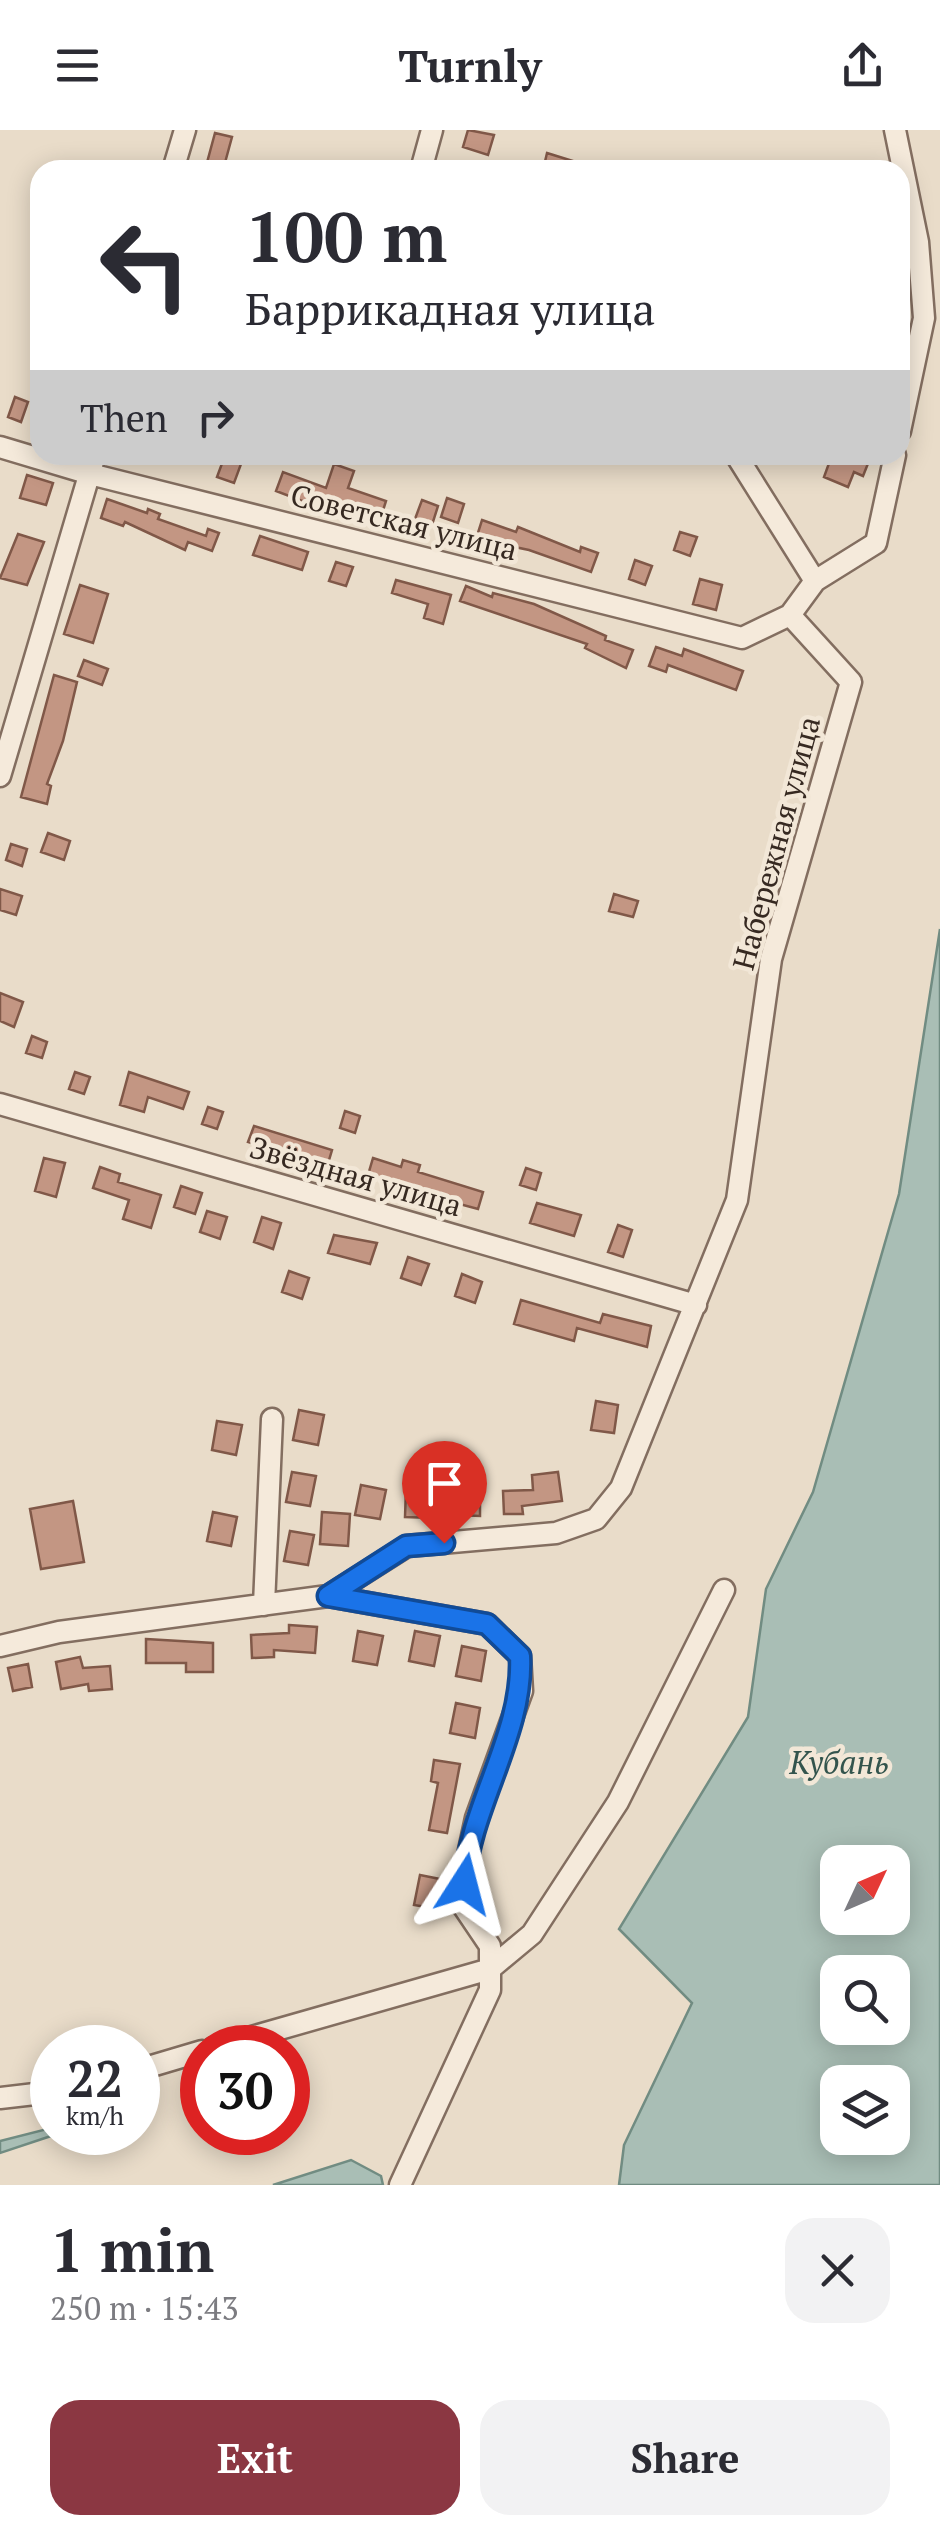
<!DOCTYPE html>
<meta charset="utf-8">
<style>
:root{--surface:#fff;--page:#f2f2f3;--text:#2b2b33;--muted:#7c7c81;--accent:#8b3742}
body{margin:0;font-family:"PT Serif",serif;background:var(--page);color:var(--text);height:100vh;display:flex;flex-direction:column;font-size:38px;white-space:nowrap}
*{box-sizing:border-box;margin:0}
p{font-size:32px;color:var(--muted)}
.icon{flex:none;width:55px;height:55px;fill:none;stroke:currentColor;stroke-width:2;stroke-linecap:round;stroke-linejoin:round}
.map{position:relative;height:2055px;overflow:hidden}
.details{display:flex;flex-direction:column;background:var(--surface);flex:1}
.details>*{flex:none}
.hud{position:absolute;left:30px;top:30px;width:880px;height:305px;border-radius:30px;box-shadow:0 5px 25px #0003;background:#fff;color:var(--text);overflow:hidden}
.needle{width:65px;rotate:46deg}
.fabs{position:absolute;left:820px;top:1715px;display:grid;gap:20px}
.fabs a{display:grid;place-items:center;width:90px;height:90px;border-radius:20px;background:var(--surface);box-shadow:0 5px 25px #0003;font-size:50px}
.speed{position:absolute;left:30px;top:1895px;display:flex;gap:20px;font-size:50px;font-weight:700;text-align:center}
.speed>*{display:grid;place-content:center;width:130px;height:130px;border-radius:50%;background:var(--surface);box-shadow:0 5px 25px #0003;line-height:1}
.speed small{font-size:25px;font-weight:400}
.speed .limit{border:15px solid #d22;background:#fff;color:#111}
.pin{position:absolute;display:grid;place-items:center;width:85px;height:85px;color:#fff;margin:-102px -42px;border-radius:50% 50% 50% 0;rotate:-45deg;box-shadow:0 0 10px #0007}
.pin .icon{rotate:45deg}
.me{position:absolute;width:110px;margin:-55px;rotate:9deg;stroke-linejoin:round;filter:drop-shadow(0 0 8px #0008)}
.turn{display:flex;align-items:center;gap:35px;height:210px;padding:0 50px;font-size:45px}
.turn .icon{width:130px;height:130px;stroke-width:2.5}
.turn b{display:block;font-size:70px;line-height:85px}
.then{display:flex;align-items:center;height:95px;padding:0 50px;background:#0003;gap:20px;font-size:38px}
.round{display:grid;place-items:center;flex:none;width:105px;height:105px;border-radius:30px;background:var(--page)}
.head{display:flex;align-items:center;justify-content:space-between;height:170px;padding:0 50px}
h1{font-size:60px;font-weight:700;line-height:75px}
.cta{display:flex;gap:20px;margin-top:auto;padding:20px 50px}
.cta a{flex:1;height:115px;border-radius:30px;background:var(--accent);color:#fff;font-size:40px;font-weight:700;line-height:115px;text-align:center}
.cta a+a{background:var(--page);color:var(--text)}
header{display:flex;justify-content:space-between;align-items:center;height:130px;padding:0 50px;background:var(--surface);font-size:45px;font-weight:700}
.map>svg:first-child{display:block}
.water{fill:#a9beb5;stroke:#718c82;stroke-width:2.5;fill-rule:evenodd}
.building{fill:#c39683;stroke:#805848;stroke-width:2.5}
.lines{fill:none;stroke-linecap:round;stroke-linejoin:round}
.minor-casing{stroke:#836e60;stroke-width:25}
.minor{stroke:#f5eadb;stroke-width:20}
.route-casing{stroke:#114b97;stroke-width:25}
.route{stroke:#1a73e8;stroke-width:18}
.labels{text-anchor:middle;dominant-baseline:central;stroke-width:9;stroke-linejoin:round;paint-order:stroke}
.street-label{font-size:30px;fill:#362921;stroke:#f2e7d7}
.water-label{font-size:32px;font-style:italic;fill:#33544d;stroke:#f2e7d7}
</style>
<header><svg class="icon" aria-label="menu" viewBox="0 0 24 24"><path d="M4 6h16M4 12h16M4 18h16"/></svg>Turnly<svg class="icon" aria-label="share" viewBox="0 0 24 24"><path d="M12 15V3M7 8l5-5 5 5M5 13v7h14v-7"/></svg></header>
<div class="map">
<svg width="940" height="2055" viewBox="0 0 940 2055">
<rect width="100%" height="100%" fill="#e9dcc9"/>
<path class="water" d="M940,799V2055H619L624,2015L692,1873L619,1799L748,1587L766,1459L813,1362L899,1064ZM838,1732H892V1788H838ZM838,1842H892V1898H838ZM838,1952H892V2008H838Z
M51,1998V2006L0,2023V2011Z
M351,2030L381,2046L383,2055H273Z"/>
<path class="building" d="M468,0L494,5L488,25L463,17Z
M215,3L232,7L223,40H205Z
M547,23L592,37V40H543Z
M15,267L28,272L21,292L8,287Z
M832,325L869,331L863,346L854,342L848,357L824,347Z
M224,328L241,334L234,353L217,347Z
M334,334L354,341L348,358L386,371L380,390L341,377L339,385L276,361L283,342L326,358Z
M27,345L53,353L46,375L20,368Z
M447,368L464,374L458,393L441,387Z
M107,369L147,383L148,379L160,384L158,389L206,406L208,399L219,403L212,421L188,412L185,420L125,392L123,396L101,388Z
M422,370L438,376L432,395L415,389Z
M482,390L516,402L518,397L580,422L581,417L598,423L591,442L529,420L476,409Z
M680,402L697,407L690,426L674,420Z
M18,404L44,412L27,455L0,448Z
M260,406L308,422L302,440L253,425Z
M635,430L652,436L645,455L629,449Z
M336,432L353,437L346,456L329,451Z
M700,449L722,455L716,480L693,474Z
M396,450L451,465L443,494L424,488L428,474L392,463Z
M80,455L108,464L93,513L64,504Z
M466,456L492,467L493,463L534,474L606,506L605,510L633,520L626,538L585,518L587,514L460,471Z
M656,517L682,526L684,519L743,541L736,560L668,535L666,542L649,536Z
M84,530L108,539L102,555L78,546Z
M54,545L77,552L63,611L47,654L51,656L47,674L21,667Z
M48,703L70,711L64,730L41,722Z
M11,714L27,719L22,736L6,730Z
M0,759L22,766L16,785L0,780Z
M614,764L638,771L633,787L609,781Z
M0,863L23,872L14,897L0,891Z
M32,906L47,912L42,928L26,923Z
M75,942L90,947L84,964L69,959Z
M129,942L189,962L183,979L148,967L144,982L120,975Z
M208,977L223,982L217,999L202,994Z
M345,981L360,986L355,1003L340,998Z
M254,996L332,1020L327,1037L248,1012Z
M44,1028L65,1033L56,1067L35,1061Z
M373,1028L401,1037L403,1030L420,1035L418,1042L483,1062L478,1079L396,1057L368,1045Z
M100,1037L120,1044L118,1052L161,1065L151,1098L123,1089L129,1070L93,1058Z
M526,1038L541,1043L536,1060L520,1055Z
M181,1056L202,1063L195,1084L174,1077Z
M537,1073L581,1085L574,1106L530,1093Z
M207,1081L227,1087L220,1109L200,1102Z
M262,1087L281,1093L273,1119L254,1112Z
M618,1095L632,1100L623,1127L608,1122Z
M334,1105L377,1113L370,1134L328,1123Z
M408,1127L429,1134L421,1155L401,1148Z
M289,1141L309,1148L302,1169L282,1162Z
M462,1144L482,1152L475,1173L455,1166Z
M521,1170L600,1193L603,1184L651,1196L647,1217L577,1198L574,1211L514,1194Z
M596,1271L618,1275L614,1303L591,1300Z
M299,1280L324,1285L318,1315L293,1310Z
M217,1291L242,1295L236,1325L212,1320Z
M292,1342L316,1346L310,1376L286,1372Z
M558,1342L562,1371L522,1376L523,1384H504L503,1361L533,1360L532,1345Z
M457,1351H480V1386L457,1385Z
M361,1355L386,1360L380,1389L355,1385Z
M406,1358L434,1359L433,1388L405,1387Z
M73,1371L84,1432L41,1439L30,1379Z
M213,1382L237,1387L231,1416L207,1411Z
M322,1382L350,1384L348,1416L320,1414Z
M290,1401L314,1405L308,1435L284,1431Z
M289,1495L317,1497L315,1523L274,1520V1527L252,1528L251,1505L289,1503Z
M358,1501L383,1506L377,1535L353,1531Z
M415,1501L440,1506L434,1536L409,1531Z
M146,1509L213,1513V1542H186V1533H146Z
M462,1516L486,1521L481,1551L456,1546Z
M80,1527L83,1538L110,1536L112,1559L89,1561L88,1554L61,1559L56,1532Z
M28,1534L32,1557L13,1561L8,1538Z
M456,1573L480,1578L475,1608L450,1603Z
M434,1630L460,1634L447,1703L429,1700L438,1653L431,1651Z
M420,1745L445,1750L439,1779L414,1775Z"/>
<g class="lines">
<defs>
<path id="minor" d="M895,0L918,112L924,188L900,301
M173,40L185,0
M421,40L432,0
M0,317L90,344L742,508L790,485
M736,325L815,451
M0,646L95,325
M0,974L696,1175
M328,1466L407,1416L556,1403L596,1389L621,1358L737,1070L771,829L851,552L790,485L815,451L876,413L895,325
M264,1475L272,1289
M0,1516L59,1502L328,1466L487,1494L520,1526L522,1561L476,1688L466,1734L463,1776L490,1816V1860L400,2055
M213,1918L490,1839L532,1804L618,1672L724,1460
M138,1940L202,1921
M0,1968L52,1962"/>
</defs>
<use href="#minor" class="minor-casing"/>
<use href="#minor" class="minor"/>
</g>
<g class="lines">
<defs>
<path id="route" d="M444,1413L406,1416L328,1466L487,1494L520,1526C524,1604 470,1675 464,1754"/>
</defs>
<use href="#route" class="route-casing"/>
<use href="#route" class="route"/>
</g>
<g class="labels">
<g class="street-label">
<text transform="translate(404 392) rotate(14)">Советская улица</text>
<text transform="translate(776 713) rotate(-75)">Набережная улица</text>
<text transform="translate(356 1046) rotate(16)">Звёздная улица</text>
</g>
<g class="water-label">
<text x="839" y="1632">Кубань</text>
</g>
</g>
</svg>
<div class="fabs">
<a><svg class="needle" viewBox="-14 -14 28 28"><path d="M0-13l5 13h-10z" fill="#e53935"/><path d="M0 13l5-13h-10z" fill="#7c7c81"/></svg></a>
<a><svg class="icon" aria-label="search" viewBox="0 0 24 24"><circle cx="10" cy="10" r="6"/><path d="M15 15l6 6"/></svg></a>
<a><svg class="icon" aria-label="layers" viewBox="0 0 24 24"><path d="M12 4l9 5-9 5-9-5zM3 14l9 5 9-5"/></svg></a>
</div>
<div class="speed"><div>22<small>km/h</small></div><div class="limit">30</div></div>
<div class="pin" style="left:444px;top:1413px;background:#d93025"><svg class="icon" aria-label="arrive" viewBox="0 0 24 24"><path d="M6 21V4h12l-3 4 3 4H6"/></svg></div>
<svg class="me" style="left:464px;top:1754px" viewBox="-20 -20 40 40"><path d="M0-17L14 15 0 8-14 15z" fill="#1a73e8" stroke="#fff" stroke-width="4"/></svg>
<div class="hud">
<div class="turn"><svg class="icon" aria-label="left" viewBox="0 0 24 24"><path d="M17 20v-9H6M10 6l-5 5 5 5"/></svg><div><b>100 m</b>Баррикадная улица</div></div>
<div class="then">Then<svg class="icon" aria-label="right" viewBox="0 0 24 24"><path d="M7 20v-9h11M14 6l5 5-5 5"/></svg></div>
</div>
</div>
<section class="details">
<div class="head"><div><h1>1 min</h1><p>250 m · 15:43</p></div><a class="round"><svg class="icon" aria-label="close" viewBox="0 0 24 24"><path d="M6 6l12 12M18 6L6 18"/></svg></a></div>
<div class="cta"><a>Exit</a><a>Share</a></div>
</section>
